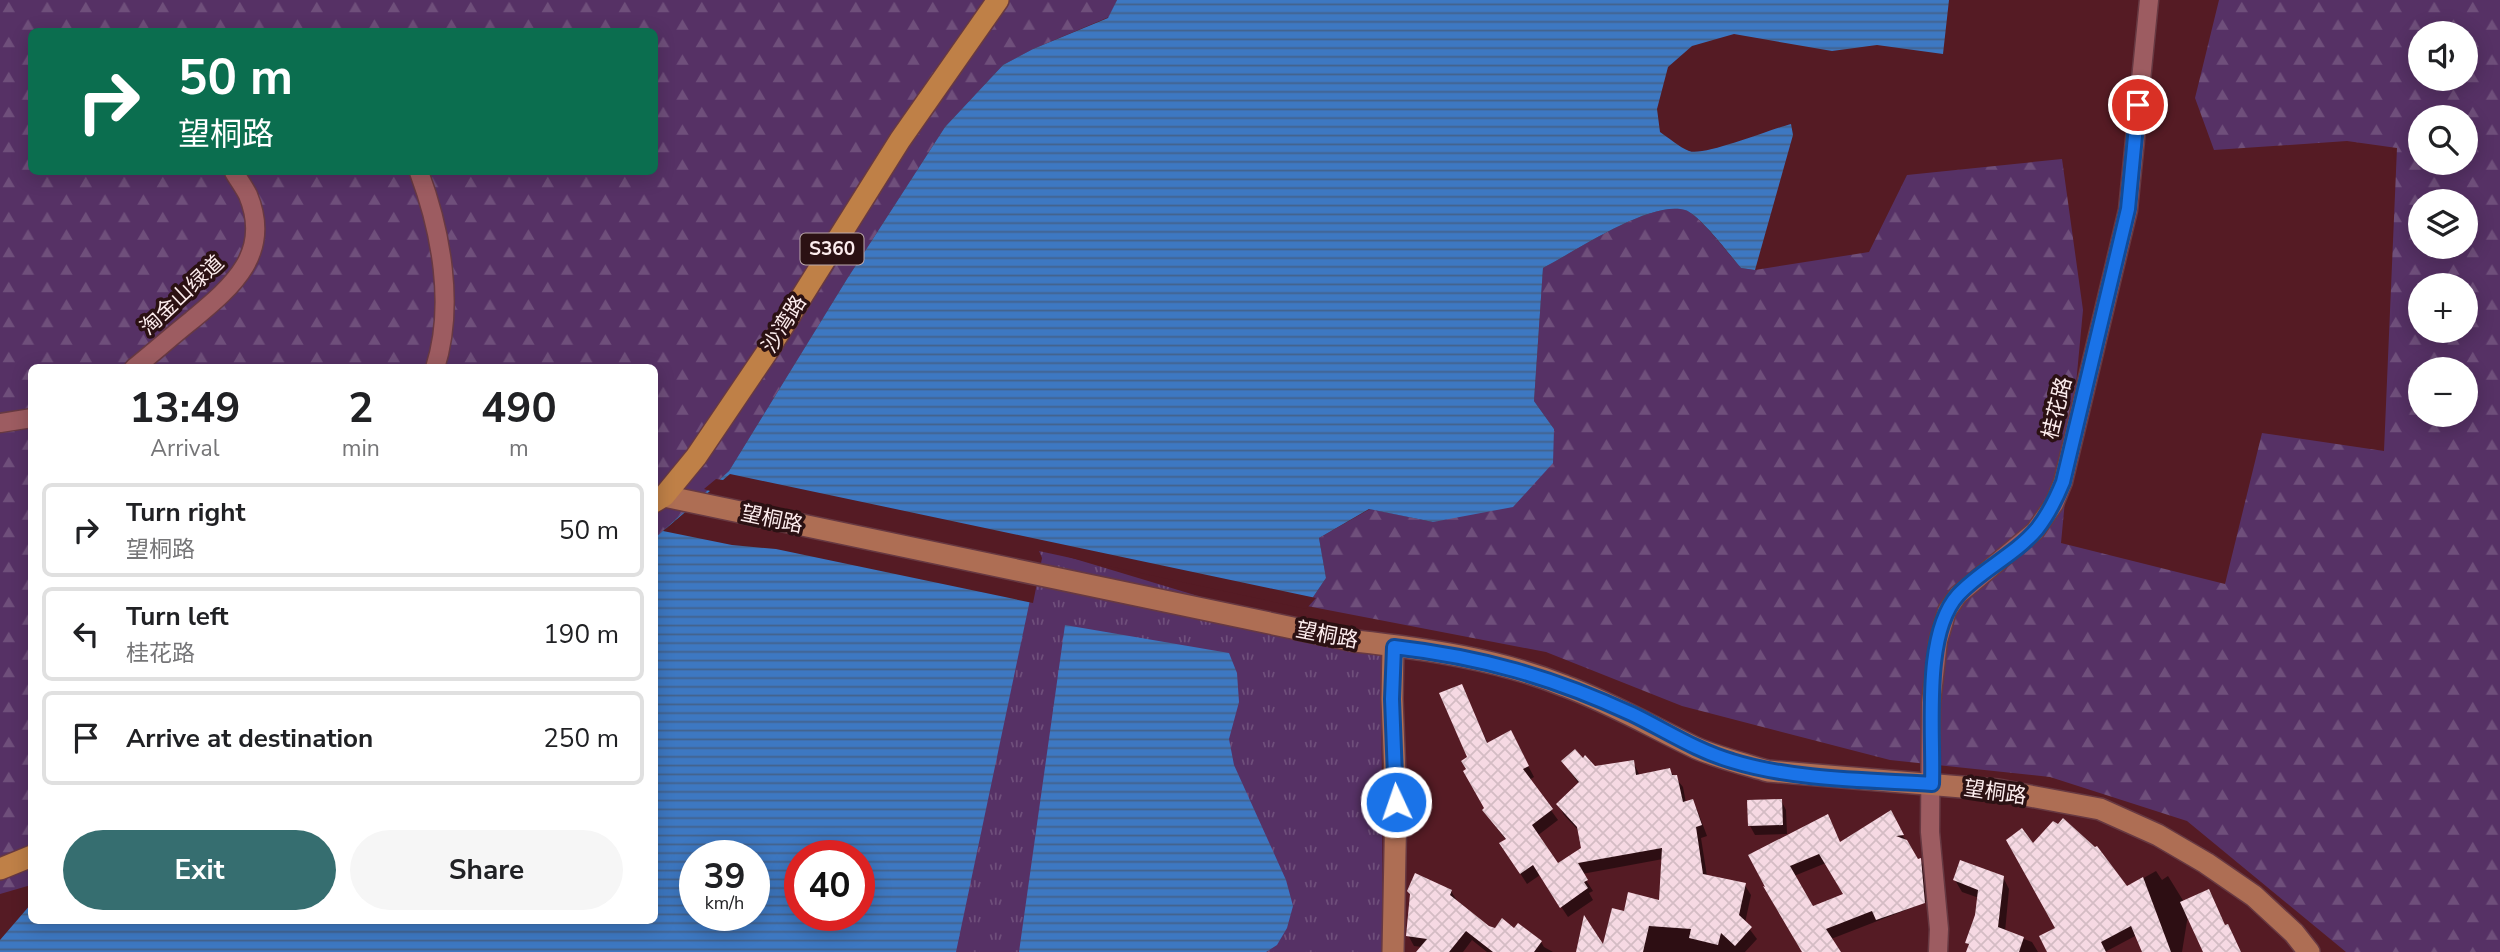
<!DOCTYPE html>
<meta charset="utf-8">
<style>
:root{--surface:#fff;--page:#f6f6f6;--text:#202124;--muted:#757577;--line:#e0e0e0;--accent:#366e70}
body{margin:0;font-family:"Nunito Sans","Noto Sans SC",sans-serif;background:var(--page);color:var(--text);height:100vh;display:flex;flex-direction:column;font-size:26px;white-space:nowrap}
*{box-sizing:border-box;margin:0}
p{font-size:23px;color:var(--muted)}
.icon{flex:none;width:38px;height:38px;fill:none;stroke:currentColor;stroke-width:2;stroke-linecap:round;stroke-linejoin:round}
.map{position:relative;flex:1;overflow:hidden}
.panel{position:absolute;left:28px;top:364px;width:630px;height:560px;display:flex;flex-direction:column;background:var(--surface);border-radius:10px;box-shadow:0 4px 18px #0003}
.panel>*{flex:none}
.banner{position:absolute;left:28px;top:28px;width:630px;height:147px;border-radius:10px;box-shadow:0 4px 18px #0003;background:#0b6e4f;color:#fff;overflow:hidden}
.fabs{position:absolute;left:2408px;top:21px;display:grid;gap:14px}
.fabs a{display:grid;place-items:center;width:70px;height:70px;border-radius:50%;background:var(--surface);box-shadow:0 4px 18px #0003;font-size:35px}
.speed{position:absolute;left:679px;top:840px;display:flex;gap:14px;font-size:35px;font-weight:700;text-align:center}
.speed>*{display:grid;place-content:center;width:91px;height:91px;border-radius:50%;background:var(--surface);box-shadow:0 4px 18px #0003;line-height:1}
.speed small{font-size:18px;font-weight:400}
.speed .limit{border:10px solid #d22;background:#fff;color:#111}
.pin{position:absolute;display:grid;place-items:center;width:60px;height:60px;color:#fff;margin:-30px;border:4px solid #fff;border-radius:50%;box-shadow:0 2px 7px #0007}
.me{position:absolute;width:77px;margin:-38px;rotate:357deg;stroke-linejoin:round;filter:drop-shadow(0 0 5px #0008)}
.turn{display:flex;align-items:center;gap:24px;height:147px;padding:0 35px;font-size:32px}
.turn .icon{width:91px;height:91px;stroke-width:2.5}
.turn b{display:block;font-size:49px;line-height:60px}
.eta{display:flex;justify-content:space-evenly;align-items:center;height:119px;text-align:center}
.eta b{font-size:42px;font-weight:700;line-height:49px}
.cta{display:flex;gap:14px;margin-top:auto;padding:14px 35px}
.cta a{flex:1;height:80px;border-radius:42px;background:var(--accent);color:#fff;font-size:28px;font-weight:700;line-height:80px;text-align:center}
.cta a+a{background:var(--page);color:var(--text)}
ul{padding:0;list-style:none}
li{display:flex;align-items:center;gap:21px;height:94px;margin:0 14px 10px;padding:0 21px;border:4px solid var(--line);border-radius:10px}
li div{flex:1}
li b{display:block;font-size:26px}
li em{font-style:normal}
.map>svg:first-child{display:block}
.grass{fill:url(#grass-tufts)}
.forest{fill:url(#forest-firs);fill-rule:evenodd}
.water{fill:url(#water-rules);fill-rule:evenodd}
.pier{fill:#551b24}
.shadow{fill:#0007;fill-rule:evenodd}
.building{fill:url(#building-cross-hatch);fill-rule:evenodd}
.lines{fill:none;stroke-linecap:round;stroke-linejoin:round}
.street-casing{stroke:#673942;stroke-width:21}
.secondary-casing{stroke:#673942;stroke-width:24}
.primary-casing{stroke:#673942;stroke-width:24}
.street{stroke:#9d5c61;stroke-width:18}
.secondary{stroke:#ae6e54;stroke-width:21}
.primary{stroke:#bf8047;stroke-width:21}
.route-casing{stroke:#114b97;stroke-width:18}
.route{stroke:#1a73e8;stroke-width:12}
.labels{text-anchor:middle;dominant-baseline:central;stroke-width:7;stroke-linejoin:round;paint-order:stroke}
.shield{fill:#2b1113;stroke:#bdaaac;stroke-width:2}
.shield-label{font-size:19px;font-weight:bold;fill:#fceced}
.street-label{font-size:21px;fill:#fceced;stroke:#2b1113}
</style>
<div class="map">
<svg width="2500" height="952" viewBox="0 0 2500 952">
<defs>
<pattern id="grass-tufts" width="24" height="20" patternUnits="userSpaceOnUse" patternTransform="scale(1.75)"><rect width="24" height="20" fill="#563165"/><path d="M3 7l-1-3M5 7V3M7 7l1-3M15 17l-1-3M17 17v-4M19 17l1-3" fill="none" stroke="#6f4f7b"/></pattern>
<pattern id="forest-firs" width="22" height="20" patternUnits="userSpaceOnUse" patternTransform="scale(1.75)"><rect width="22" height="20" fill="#563165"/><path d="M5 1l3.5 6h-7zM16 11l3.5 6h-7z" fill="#6f4f7b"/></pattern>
<pattern id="water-rules" width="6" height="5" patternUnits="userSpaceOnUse" patternTransform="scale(1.75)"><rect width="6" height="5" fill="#3d78c2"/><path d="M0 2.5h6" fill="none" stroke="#44628b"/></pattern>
<pattern id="building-cross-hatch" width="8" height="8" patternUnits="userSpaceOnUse" patternTransform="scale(1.75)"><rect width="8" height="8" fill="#f6d9e3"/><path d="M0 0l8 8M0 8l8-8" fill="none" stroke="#d4bcc4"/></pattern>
</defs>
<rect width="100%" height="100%" fill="#551b24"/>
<path class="grass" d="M1032,546L1381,651L1383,952H952Z"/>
<path class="forest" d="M0,0H1117L1109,17L1033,49L1003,65L945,127L847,279L729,471L655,538L654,368H32L31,885L0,894ZM32,32H654V172H32Z
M2219,0H2500V952H2346L2187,821L2050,777L1890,760L1682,706L1546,652L1307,606L1326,578L1319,538L1370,509L1433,522L1554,429L1534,401L1543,268C1576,251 1650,200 1685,210C1699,214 1730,256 1741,268L1755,270L1869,252L1907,175L2062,159L2083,310L2061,543L2225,584L2262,433L2384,451L2397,148L2347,141L2214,150L2195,98ZM2420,33H2466V79H2420ZM2420,117H2466V163H2420ZM2420,201H2466V247H2420ZM2420,285H2466V331H2420ZM2420,369H2466V415H2420Z"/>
<path class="water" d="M1117,0H1949L1943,54L1877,45L1832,51L1734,34L1692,46L1668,67L1657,109L1660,132C1669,138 1679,147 1689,151C1703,157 1771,129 1791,124L1793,135L1755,270L1741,268C1730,255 1699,214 1685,210C1650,200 1576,251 1543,268L1534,401L1554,429L1553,463L1513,507L1433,522L1369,509L1319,538L1326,578L1307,606L1033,547L1039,557L956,952H0V940L31,904L32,920H654L655,538L729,471L847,279L945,127L1003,65L1033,49L1108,18ZM695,856H754V915H695ZM800,856H859V915H800Z
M1065,625L1229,653L1237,673L1239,702L1229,739L1234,765L1286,880L1293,906L1287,928L1277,945L1266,952H1019Z"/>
<path class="pier" d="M730,474L1316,598L1306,609L1039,551L1042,558L1033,603L776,549L732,545L663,531L710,491L704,489L716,479L723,480Z"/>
<path class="shadow" d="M1461,686L1488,744L1516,743L1534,777L1529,780L1558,820L1537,836L1557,866L1583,849L1580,832L1564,815L1558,804L1579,784L1563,762L1594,768L1633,762L1640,776L1669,770L1683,787L1686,803L1692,801L1698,812L1707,836L1701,838L1707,876L1744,884L1751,895L1745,923L1757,939L1745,952H1577L1604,948L1625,913L1661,902L1663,859L1582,874L1593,891L1589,893L1593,900L1568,917L1540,875L1527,884L1508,854L1506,840L1484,811L1486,809L1469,758Z
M1781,800L1786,810L1787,834L1755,835L1750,826Z
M1890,813L1917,861L1920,860L1926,870L1929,901L1831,939L1839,952H1803L1751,856L1841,844ZM1826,863L1845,895L1813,908L1794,876Z
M2033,846L2126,888L2156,871L2162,880L2168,876L2184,902L2225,927L2240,952H2205L2188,915L2182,952H2143L2137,935L2105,952H2049L2057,928Z
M2003,877L2009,889L2005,932L2032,942L2038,952H1968L1970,947L1967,942L1977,916L1979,898L1962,892L1955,880Z
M1451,891L1457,901L1488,927L1515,931L1541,942L1544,947L1553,952H1487L1472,940L1463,952H1418L1422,947L1414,946L1408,935Z"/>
<path class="building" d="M1462,684L1487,743L1511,730L1529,766L1523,769L1553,809L1532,825L1558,863L1581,848L1577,827L1556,804L1579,782L1561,761L1575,749L1583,758L1585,755L1595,766L1634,760L1636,775L1670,768L1672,775H1677L1683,802L1693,799L1702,825L1696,827L1703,874L1746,883L1739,915L1752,927L1735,946L1721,933L1718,945L1689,938L1691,929L1649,926L1643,952H1576L1584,915L1603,944L1612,908L1624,911L1628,892L1659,900L1662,848L1578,863L1588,880L1584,882L1588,888L1560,908L1533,865L1520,874L1499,843L1506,839L1482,810L1484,808L1463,771L1466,769L1461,761L1467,757L1439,693Z
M1782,799L1783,825L1748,826L1747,800Z
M1891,810L1904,835L1896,836L1907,840L1918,859L1921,858L1925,903L1876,920L1872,911L1826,929L1841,952H1802L1763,886L1765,887L1748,855L1828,814L1840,842ZM1819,854L1843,894L1813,906L1790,866Z
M2063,818L2095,847L2097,846L2127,886L2143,877L2171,952H2142L2131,926L2101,942L2106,952H2047L2039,936L2055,928L2006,840L2022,828L2033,843L2053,821L2058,824Z
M1960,860L2004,876L1998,927L2024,937L2019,952H1966L1969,944L1965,943L1975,915L1978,890L1953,880Z
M1415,873L1452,890L1450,895L1489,926L1495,928L1502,918L1514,928L1518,923L1542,941L1534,952H1493L1466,931L1449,952H1416L1427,939L1406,936L1410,894L1407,891Z
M2209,889L2225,925L2228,924L2241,952H2203L2180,902Z"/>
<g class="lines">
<defs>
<path id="street" d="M419,172C441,231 455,306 435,368
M134,368C154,352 173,335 192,320C233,286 272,253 248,195C244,187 238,179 234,172
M0,423L32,418
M1938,952L1939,929L1930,832L1931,703L1938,641L1947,611L1958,595L2035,531L2054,504L2063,482L2128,210L2149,0"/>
<path id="secondary" d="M664,496L1355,641C1427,649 1498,659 1565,686C1611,703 1652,727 1696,748C1719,758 1744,764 1768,771L1998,790L2100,809L2158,835L2206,863L2254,896L2294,933L2309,952
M1393,952L1396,802L1392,699L1393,647"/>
<path id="primary" d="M654,502L664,496L696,457L767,352L900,140L998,0
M0,869L32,856"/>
</defs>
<use href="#street" class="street-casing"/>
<use href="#secondary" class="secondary-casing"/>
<use href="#primary" class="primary-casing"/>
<use href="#street" class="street"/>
<use href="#secondary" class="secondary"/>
<use href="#primary" class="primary"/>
</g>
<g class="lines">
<defs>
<path id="route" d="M1396,802L1392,699L1394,647C1481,657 1552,677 1632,714C1665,730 1697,751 1732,761C1793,780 1868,780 1932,784C1934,733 1922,635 1958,595C1981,570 2015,555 2037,529C2048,515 2056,499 2063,482L2128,209L2138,105"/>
</defs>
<use href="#route" class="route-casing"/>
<use href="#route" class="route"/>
</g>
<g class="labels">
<rect class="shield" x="800.5" y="233.5" width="63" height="31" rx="5"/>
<g class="shield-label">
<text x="832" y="249">S360</text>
</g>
<g class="street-label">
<text transform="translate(182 295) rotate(-43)">淘金山绿道</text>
<text transform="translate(784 324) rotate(-58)">沙湾路</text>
<text transform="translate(2057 408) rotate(-76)">桂花路</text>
<text transform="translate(772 519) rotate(12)">望桐路</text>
<text transform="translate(1327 635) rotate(11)">望桐路</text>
<text transform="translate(1995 792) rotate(8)">望桐路</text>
</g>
</g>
</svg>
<div class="fabs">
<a><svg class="icon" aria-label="sound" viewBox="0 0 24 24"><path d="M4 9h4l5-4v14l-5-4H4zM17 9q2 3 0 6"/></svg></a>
<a><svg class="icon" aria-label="search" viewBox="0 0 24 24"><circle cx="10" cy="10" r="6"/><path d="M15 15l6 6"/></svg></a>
<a><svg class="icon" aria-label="layers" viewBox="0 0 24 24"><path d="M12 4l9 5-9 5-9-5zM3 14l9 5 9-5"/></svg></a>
<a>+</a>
<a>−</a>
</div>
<div class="speed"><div>39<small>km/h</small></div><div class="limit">40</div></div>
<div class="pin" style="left:2138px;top:105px;background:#d93025"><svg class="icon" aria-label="arrive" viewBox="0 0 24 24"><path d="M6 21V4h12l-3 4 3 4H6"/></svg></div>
<svg class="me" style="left:1396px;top:802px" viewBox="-20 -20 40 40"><circle r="17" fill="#1a73e8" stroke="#fff" stroke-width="3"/><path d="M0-11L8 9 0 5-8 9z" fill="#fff"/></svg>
<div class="banner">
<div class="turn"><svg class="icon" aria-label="right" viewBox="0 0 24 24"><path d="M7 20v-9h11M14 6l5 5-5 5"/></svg><div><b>50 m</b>望桐路</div></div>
</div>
<section class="panel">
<div class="eta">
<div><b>13:49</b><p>Arrival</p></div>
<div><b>2</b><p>min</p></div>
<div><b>490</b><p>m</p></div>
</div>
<ul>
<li><svg class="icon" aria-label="right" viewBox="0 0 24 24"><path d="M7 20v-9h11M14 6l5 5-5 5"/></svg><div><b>Turn right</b><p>望桐路</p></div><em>50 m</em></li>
<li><svg class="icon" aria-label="left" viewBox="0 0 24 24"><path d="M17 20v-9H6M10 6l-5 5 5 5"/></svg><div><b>Turn left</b><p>桂花路</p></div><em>190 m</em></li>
<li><svg class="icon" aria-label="arrive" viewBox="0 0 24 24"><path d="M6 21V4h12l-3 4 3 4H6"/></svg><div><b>Arrive at destination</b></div><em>250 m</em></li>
</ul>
<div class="cta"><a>Exit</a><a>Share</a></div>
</section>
</div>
